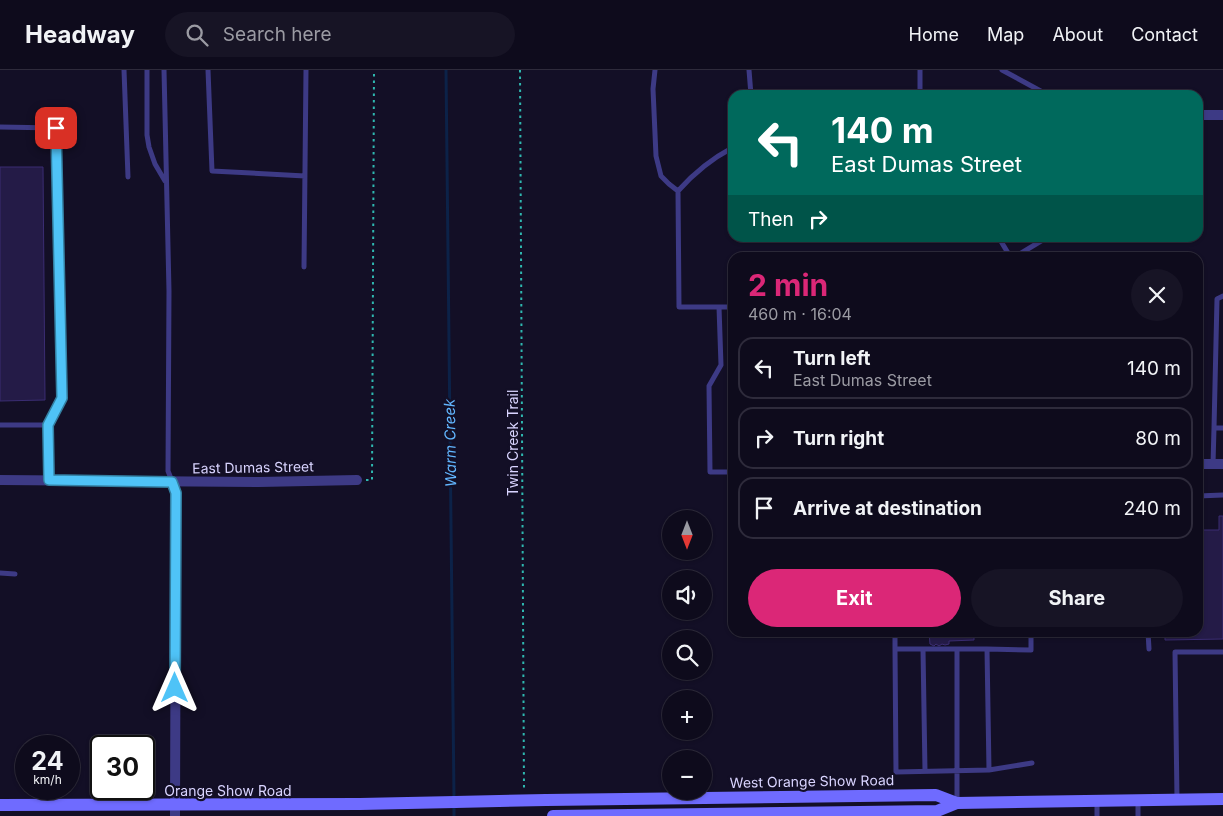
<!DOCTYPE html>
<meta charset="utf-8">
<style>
:root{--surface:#0e0b1c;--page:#171425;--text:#f1f3f6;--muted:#9b9ba3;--line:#2e2b3b;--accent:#db2777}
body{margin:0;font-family:Inter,sans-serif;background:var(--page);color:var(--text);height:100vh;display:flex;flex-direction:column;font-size:19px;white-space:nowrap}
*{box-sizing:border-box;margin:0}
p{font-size:16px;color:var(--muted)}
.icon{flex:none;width:28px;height:28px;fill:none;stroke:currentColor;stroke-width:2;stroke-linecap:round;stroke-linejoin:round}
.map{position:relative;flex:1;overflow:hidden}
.details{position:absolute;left:728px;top:182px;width:475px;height:385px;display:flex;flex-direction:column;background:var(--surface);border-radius:15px;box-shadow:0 1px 4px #0004,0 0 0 1px var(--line)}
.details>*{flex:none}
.banner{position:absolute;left:728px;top:20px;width:475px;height:152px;border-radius:15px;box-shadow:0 1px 4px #0004,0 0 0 1px var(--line);background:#00695c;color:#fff;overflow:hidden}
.needle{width:32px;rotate:180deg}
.tools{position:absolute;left:662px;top:440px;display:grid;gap:10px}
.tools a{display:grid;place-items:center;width:50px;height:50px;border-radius:50%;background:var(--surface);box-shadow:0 1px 4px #0004,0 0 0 1px var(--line);font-size:25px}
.speed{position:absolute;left:15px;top:665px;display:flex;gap:10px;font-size:25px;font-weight:700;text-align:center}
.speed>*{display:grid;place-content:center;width:65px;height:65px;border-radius:50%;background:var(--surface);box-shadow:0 1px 4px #0004,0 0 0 1px var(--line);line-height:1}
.speed small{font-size:12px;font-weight:400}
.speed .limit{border:2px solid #111;border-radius:8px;background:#fff;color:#111}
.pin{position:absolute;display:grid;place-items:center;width:42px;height:42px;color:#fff;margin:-21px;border-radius:10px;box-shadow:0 2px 8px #0006}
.me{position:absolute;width:55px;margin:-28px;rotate:0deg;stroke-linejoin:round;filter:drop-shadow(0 0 4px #0008)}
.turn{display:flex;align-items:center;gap:18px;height:105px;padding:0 20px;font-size:22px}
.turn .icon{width:65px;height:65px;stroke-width:2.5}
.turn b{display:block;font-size:35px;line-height:42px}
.then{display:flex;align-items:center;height:48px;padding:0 20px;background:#0003;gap:10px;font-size:19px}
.round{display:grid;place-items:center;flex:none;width:52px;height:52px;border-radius:26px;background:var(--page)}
.headline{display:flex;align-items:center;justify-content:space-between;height:85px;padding:0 20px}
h1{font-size:30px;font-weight:700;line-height:38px;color:var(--accent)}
.cta{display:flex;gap:10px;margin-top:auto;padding:10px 20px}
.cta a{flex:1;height:58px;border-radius:30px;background:var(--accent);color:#fff;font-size:20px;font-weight:700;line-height:58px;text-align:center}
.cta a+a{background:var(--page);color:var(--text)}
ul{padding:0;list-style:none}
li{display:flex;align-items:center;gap:15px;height:62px;margin:0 10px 8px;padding:0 10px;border:2px solid var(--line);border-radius:15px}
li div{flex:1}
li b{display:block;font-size:19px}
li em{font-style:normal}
header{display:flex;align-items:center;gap:30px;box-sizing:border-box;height:70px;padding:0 25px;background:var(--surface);border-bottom:1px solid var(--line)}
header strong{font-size:24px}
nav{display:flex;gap:28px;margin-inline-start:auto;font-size:18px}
.search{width:350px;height:45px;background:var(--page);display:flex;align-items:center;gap:12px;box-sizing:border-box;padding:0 18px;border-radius:28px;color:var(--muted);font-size:19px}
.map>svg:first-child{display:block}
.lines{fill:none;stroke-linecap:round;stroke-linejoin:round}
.stream{stroke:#0c2248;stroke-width:3}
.building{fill:#241b47;stroke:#3b2d73}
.path{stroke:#2fb8b0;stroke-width:2;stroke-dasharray:2.5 4;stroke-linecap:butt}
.lane{stroke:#3d3a85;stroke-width:5}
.street{stroke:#3d3a85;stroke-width:10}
.secondary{stroke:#6f6bff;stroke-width:12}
.secondary-bridge{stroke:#6f6bff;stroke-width:12}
.route-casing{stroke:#337fa1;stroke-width:12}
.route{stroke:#4fc3f7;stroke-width:9}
.labels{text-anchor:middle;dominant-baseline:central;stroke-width:4.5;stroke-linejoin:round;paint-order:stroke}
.street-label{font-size:14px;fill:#d9d4ff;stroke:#130f26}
.water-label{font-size:15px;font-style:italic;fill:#62b6ff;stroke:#130f26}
</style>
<header>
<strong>Headway</strong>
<div class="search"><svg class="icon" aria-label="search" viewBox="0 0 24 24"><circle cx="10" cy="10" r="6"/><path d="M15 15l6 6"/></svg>Search here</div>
<nav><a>Home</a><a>Map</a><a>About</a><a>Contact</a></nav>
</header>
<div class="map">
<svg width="1223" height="746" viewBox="0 0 1223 746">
<rect width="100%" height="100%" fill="#130f26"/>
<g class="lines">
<path class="stream" d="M446,0L454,728
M454,746V734"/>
</g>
<path class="building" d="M0,97H43L45,330L0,331Z
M1219,446H1223V569L1165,570V562H1198V460H1219Z
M929,562H985V565H974V570L949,571V574L945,575L942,574L939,576L936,574L934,576L930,574Z"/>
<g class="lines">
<path class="path" d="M520,0L524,719
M366,410H372L374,0"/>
<path class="lane" d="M124,0L128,107
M147,0V65L149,77L155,94L165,111
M164,0L169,221L168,401L172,411
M208,0L212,101L305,106
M655,0L653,19L656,86L661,106L669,114L678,121
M749,0L751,25
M1002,0L1048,25
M920,25V0
M0,57L56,58L62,329L49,355
M732,78C711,89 694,103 678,121L679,237H732
M999,168L1011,188
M1013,188L1046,168
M304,197L306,0
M719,237L721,295L709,316L710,402H732
M0,355H49V410
M1214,358L1217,229L1223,226
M1213,394L1214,358H1223
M1198,426L1223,425
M0,503L15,504
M1031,562V580L987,579H895L896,702L989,700L1032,693
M1148,562L1149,579
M895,579V562
M923,579L925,701
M957,579V733
M987,579L989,700
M1177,729L1175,582H1223
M1097,731V746
M1138,732V746"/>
<path class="street" d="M1198,45H1223
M1198,394H1223
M0,410L259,412L357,410
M172,412L176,423L175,746"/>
<path class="secondary" d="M546,730L936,725L957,733L1223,729
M0,735L360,734L455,732
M553,746L937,741L957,733"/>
<path class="secondary-bridge" d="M455,732L546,730"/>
</g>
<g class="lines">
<defs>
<path id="route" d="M56,58L62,328L48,355L49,410L172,412L176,423L175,618"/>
</defs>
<use href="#route" class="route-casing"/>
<use href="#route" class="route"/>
</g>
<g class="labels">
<g class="street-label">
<text transform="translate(512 373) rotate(-90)">Twin Creek Trail</text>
<text transform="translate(253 397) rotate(-1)">East Dumas Street</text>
<text transform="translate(812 711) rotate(-1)">West Orange Show Road</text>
<text x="228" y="720">Orange Show Road</text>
</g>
<g class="water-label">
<text transform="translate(450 373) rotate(-91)">Warm Creek</text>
</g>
</g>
</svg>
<div class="tools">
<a><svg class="needle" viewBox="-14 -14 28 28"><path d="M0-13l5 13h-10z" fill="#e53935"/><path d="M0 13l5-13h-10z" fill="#9b9ba3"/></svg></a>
<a><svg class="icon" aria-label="sound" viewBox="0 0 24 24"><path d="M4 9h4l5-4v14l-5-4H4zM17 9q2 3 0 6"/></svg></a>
<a><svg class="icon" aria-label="search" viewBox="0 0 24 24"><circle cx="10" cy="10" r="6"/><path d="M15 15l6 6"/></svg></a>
<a>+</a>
<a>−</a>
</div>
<div class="speed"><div>24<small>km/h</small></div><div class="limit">30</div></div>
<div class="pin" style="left:56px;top:58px;background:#d93025"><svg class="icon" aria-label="arrive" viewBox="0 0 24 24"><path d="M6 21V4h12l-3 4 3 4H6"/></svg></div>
<svg class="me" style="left:175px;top:618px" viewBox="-20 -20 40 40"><path d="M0-17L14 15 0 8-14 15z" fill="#4fc3f7" stroke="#fff" stroke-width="4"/></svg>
<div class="banner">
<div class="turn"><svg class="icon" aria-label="left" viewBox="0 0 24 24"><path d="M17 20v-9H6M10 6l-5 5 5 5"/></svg><div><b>140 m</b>East Dumas Street</div></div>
<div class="then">Then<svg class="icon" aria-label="right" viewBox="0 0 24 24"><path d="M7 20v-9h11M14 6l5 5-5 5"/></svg></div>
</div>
<section class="details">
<div class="headline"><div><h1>2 min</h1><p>460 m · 16:04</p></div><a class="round"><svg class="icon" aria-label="close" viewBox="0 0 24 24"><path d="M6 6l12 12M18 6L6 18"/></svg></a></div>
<ul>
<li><svg class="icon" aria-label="left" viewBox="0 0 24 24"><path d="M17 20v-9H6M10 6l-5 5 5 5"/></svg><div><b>Turn left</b><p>East Dumas Street</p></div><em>140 m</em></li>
<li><svg class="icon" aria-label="right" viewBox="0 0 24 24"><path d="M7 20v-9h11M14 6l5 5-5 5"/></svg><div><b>Turn right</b></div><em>80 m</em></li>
<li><svg class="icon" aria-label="arrive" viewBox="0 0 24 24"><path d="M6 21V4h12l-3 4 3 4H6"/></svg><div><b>Arrive at destination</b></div><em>240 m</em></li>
</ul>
<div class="cta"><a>Exit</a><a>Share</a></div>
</section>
</div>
